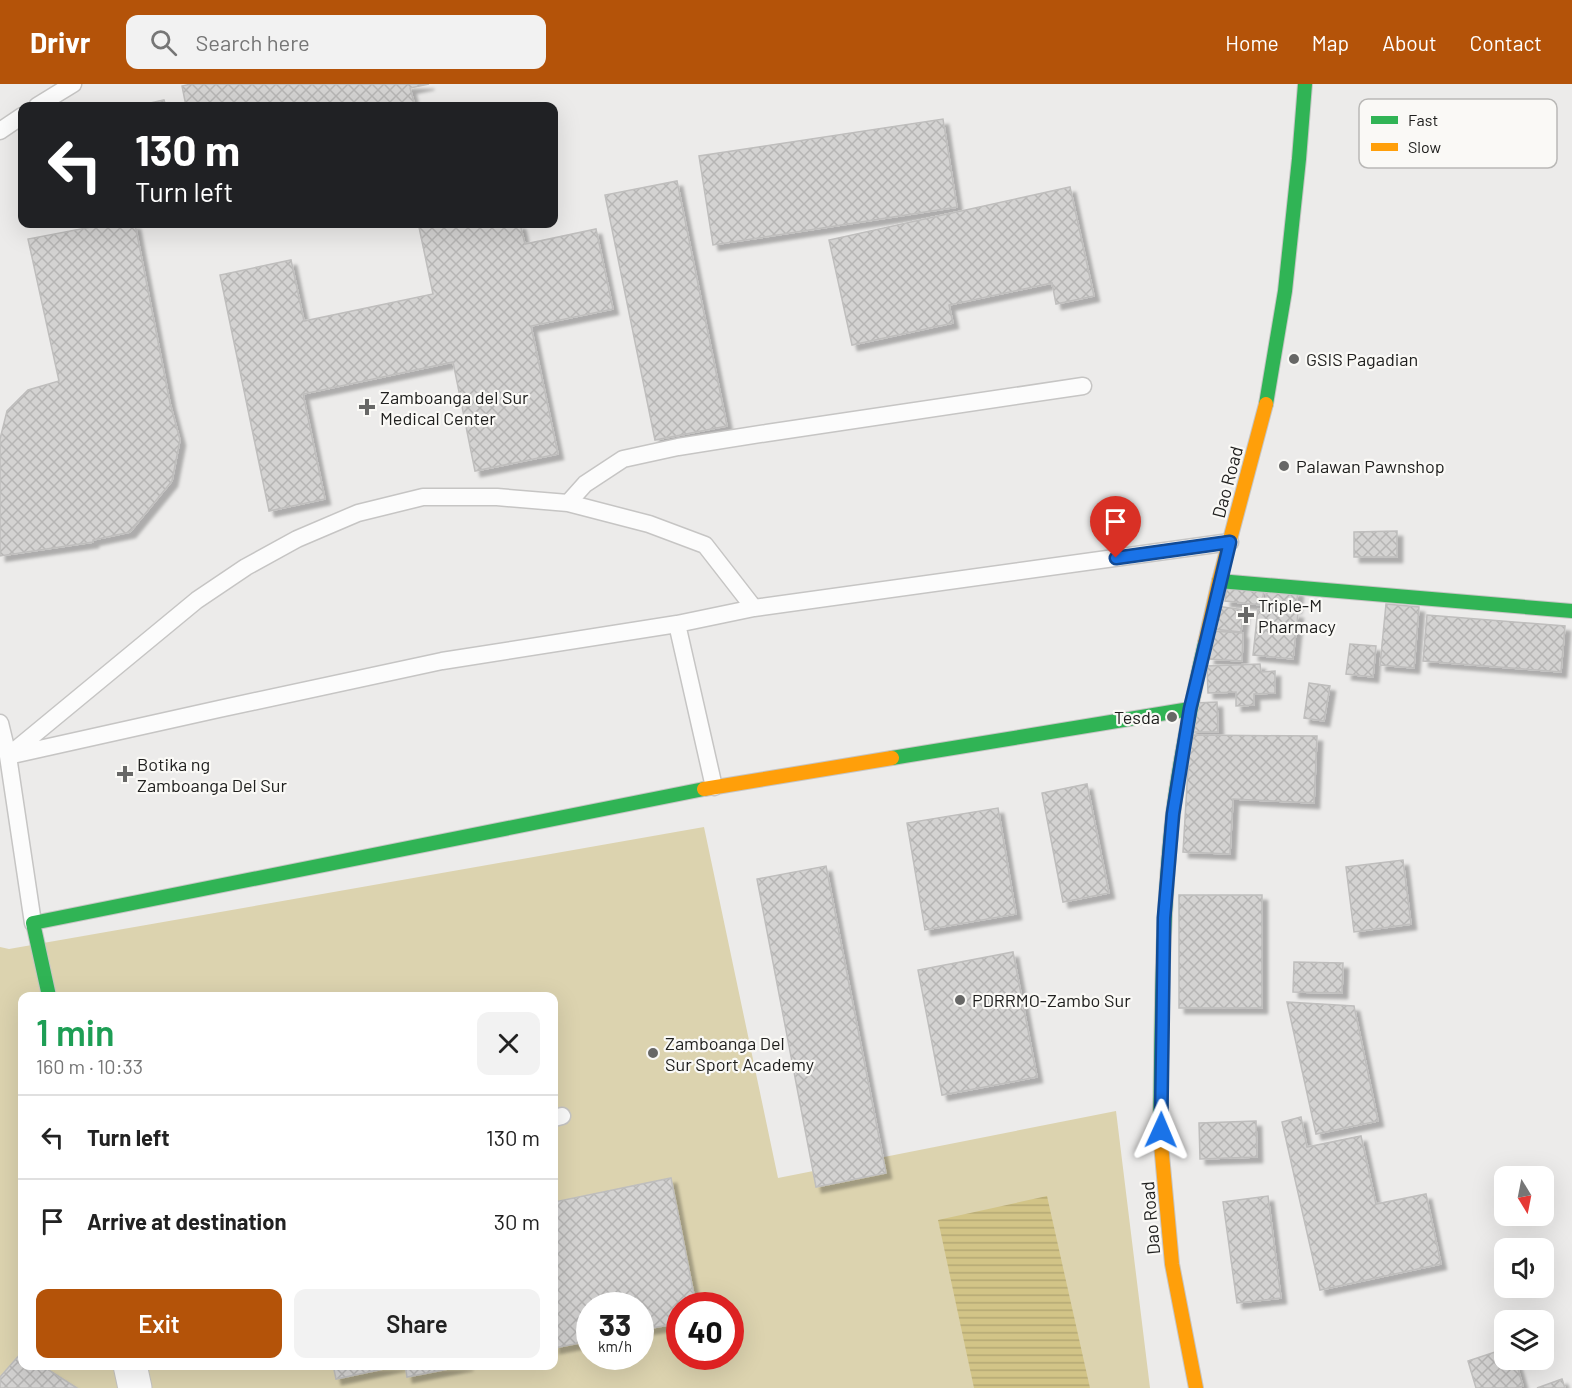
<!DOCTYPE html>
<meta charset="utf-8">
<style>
:root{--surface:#fff;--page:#f2f2f2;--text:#222;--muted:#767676;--line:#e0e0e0;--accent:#b45309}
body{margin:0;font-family:Barlow,sans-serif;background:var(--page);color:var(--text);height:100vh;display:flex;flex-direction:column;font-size:22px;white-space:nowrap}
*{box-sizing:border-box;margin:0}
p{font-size:20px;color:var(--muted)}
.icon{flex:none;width:33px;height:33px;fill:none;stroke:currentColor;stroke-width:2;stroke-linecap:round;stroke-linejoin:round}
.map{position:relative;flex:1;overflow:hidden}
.side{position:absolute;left:18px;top:908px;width:540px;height:378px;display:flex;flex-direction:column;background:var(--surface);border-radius:12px;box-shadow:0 6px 24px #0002}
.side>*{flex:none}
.guide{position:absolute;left:18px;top:18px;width:540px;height:126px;border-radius:12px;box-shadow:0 6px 24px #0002;background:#202124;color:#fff;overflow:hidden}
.needle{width:39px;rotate:170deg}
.fabs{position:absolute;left:1494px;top:1082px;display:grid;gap:12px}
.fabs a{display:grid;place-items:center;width:60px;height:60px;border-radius:12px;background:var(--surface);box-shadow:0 6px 24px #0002;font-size:30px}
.speed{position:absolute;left:576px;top:1208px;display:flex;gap:12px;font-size:30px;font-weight:700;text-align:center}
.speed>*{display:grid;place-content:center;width:78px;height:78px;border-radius:50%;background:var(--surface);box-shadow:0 6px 24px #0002;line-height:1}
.speed small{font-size:15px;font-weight:400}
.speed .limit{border:9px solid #d22;background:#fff;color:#111}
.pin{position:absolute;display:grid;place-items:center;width:51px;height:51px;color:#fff;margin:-62px -26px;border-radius:50% 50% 50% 0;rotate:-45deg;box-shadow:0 0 6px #0007}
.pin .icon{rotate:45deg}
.me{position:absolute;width:66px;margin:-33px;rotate:1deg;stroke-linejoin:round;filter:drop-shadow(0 0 4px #0008)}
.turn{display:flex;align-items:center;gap:21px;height:126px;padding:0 18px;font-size:27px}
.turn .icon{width:78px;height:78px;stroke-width:2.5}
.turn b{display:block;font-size:42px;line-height:51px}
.round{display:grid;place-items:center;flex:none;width:63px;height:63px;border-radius:12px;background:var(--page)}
.overview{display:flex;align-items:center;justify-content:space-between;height:102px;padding:0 18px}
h1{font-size:36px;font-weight:600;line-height:45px;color:#1e9e55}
.button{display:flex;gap:12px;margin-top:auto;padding:12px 18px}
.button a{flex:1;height:69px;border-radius:12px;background:var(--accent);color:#fff;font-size:24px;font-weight:600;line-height:69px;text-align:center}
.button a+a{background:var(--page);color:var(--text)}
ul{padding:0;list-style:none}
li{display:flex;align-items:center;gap:18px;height:84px;padding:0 18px;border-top:2px solid var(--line)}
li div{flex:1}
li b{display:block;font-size:22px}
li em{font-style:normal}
header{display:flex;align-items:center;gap:36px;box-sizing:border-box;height:84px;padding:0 30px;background:var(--accent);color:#fff}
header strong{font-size:28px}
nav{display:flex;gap:33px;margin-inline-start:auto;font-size:21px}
.search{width:420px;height:54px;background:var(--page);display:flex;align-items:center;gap:15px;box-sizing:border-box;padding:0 21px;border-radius:12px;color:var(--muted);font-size:22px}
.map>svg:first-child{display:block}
.grass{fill:#dcd3af;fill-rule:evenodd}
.water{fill:url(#water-rules)}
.building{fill:url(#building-cross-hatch);stroke:#bfbebd;stroke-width:1.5;filter:url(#shadow)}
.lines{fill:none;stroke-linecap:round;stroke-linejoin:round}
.lane-casing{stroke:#c6c5c4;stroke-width:19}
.street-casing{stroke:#c6c5c4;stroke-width:35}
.fast-casing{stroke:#c6c5c4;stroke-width:16}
.slow-casing{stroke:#c6c5c4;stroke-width:16}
.lane{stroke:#fcfcfc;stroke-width:16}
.street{stroke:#fcfcfc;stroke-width:33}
.fast{stroke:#30b455;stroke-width:14}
.slow{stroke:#ff9f0a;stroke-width:14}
.route-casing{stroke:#114b97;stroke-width:15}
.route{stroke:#1a73e8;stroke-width:10}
.poi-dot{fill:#676766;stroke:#faf9f6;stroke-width:2}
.labels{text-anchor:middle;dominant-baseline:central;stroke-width:4.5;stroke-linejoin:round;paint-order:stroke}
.poi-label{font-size:18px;fill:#20201f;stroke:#faf9f6;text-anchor:start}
.street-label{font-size:18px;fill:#20201f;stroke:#faf9f6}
.key{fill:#faf9f6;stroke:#b9b8b6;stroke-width:1.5}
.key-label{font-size:16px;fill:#20201f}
</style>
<header>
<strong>Drivr</strong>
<div class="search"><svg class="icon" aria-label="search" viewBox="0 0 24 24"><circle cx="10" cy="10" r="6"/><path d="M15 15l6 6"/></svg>Search here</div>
<nav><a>Home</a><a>Map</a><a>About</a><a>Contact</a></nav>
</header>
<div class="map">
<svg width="1572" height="1304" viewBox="0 0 1572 1304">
<defs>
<pattern id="water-rules" width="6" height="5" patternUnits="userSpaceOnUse" patternTransform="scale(1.5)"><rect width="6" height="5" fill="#d2c487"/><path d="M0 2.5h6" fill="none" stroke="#b4a874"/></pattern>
<pattern id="building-cross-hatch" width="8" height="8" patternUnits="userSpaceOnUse" patternTransform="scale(1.5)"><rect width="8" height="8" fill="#d4d3d2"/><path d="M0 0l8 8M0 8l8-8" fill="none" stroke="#b6b5b4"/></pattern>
<filter id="shadow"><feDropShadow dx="5.5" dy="5.5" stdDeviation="1.5" flood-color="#0004"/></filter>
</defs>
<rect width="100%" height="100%" fill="#ecebea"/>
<path class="grass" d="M704,743L778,1094L1116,1027L1150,1304H0V863L9,865ZM22,912H554V1281H22ZM590,1221H640V1272H590ZM680,1221H730V1272H680Z"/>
<path class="water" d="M1047,1112L1090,1304H974L938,1136Z"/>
<path class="building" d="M191,0H429L410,4L415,22H186L182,2Z
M164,16L166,22H137Z
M943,35L957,123L713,161L699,72Z
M677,97L727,342L655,356L605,111Z
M1070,103L1094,212L1056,220L1052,199L949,221L953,239L852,261L829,156Z
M107,140H135L170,319L180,356L172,397L130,448L93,456V458L0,472V355L7,327L28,306L59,297L28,155Z
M438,140H520L525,160L596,145L613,225L531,242L558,370L475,387L453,278L303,310L325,415L269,427L220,191L291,176L304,237L433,210L419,143Z
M1397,447V473H1354V448Z
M1227,501L1264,504L1262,521L1225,517Z
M1267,504L1298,507L1296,524L1265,520Z
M1386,520L1419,523L1414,584L1380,581Z
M1216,522L1244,526L1241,548L1214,545Z
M1258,525L1298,529L1293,575L1253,571Z
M1427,531L1565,542L1561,588L1423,577Z
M1211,547L1243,549L1242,577L1209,575Z
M1350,560L1376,562L1373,593L1346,590Z
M1260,580L1261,588L1275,587V609L1254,610V621L1236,622V608L1208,609L1207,582Z
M1309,599L1330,602L1324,637L1304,634Z
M1217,618L1218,648H1190L1195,619Z
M1190,651L1317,652L1314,719L1233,715L1230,770L1183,768Z
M1087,700L1109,809L1063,818L1042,709Z
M998,724L1016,830L925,846L907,739Z
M1403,776L1411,840L1354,848L1346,783Z
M826,782L886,1089L816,1103L757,795Z
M1179,811H1262V924H1179Z
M1013,868L1037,993L942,1011L918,886Z
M1294,878L1343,879L1342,909L1293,908Z
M1287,918L1354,922L1378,1037L1316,1050Z
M1301,1033L1307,1063L1361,1052L1376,1120L1426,1110L1441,1180L1320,1206L1282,1038Z
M1256,1037L1257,1073L1200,1075L1199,1039Z
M671,1094L696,1221H680V1239L640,1246V1221H590V1257L554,1264V1118Z
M1268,1112L1281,1214L1237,1219L1223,1118Z
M1504,1265V1275H1515L1523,1302L1516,1304H1476L1468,1277Z
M22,1268V1281H41L77,1304H0V1293Z
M333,1281H402L336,1295Z
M405,1281H468L407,1293Z
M1562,1295L1565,1304H1537Z"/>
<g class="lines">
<defs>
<path id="lane" d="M37,22L73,0
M0,47L22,32
M568,419L585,400L623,375L678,363L767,349L1083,302
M0,639L8,672L219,625L442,577L677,540
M714,703L677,540L754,524L1230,458
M33,839L8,672L197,516L246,483L297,455L358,429L423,413H497L568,419L649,440L705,461L754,524
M554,1034L562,1032"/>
<path id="street" d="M130,1281L135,1304"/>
<path id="fast" d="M1266,320L1285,207L1299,75L1305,0
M1219,497L1572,527
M892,674L1190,625
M49,912L33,839L704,705
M1161,1060L1160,1046C1162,941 1161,835 1173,730C1180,673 1192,616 1205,559"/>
<path id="slow" d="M1205,559L1219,497L1266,320
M704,705L892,674
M1161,1060L1172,1180L1196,1304"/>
</defs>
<use href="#lane" class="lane-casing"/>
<use href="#street" class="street-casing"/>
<use href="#fast" class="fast-casing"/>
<use href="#slow" class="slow-casing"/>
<use href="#lane" class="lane"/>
<use href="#street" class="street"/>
<use href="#fast" class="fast"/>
<use href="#slow" class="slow"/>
</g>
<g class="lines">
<defs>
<path id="route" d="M1116,474L1230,458L1190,625L1173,730L1164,834L1161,1046"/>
</defs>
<use href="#route" class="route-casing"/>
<use href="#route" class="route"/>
</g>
<g class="poi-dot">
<circle cx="1294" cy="275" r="6"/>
<path d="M364 314h6v6h6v6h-6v6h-6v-6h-6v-6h6z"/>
<circle cx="1284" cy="382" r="6"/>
<path d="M1243 522h6v6h6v6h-6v6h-6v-6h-6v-6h6z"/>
<circle cx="1172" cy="633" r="6"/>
<path d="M122 681h6v6h6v6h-6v6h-6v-6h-6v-6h6z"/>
<circle cx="960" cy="916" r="6"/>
<circle cx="653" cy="969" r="6"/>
</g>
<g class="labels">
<g class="poi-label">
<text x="1306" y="275">GSIS Pagadian</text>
<text x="380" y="313">Zamboanga del Sur<tspan x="380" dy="21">Medical Center</tspan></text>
<text x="1296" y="382">Palawan Pawnshop</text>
<text x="1258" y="521">Triple-M<tspan x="1258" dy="21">Pharmacy</tspan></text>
<text x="1160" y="633" text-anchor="end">Tesda</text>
<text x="137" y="680">Botika ng<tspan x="137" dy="21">Zamboanga Del Sur</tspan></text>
<text x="972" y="916">PDRRMO-Zambo Sur</text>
<text x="665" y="959">Zamboanga Del<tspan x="665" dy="21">Sur Sport Academy</tspan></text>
</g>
<g class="street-label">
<text transform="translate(1227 398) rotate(-75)">Dao Road</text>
<text transform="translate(1150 1134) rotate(-95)">Dao Road</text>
</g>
</g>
<rect x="1359" y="15" width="198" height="69" rx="9" class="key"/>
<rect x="1371" y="32" width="27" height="8" fill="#30b455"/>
<rect x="1371" y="59" width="27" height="8" fill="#ff9f0a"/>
<g class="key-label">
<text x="1408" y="42">Fast</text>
<text x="1408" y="69">Slow</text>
</g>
</svg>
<div class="fabs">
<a><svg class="needle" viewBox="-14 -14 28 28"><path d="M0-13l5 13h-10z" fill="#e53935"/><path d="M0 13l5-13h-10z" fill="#767676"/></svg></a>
<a><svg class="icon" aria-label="sound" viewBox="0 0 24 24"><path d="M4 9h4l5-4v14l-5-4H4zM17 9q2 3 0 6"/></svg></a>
<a><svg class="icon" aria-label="layers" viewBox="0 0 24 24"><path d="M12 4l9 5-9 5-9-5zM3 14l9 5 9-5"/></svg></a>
</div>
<div class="speed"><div>33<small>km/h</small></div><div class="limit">40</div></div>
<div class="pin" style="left:1116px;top:474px;background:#d93025"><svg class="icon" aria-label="arrive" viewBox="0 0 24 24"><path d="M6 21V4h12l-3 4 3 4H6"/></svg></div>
<svg class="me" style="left:1161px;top:1046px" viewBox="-20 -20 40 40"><path d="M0-17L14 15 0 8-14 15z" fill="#1a73e8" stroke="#fff" stroke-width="4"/></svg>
<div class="guide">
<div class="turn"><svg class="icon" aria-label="left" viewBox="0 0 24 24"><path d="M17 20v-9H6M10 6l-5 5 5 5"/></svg><div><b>130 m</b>Turn left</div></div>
</div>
<section class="side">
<div class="overview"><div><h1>1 min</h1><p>160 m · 10:33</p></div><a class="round"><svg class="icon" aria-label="close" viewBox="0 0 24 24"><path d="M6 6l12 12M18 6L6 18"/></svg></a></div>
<ul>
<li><svg class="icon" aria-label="left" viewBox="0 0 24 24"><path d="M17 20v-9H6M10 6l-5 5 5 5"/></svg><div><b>Turn left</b></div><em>130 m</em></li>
<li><svg class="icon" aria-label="arrive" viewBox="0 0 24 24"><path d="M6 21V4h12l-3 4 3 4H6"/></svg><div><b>Arrive at destination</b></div><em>30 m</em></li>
</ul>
<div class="button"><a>Exit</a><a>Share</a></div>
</section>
</div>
